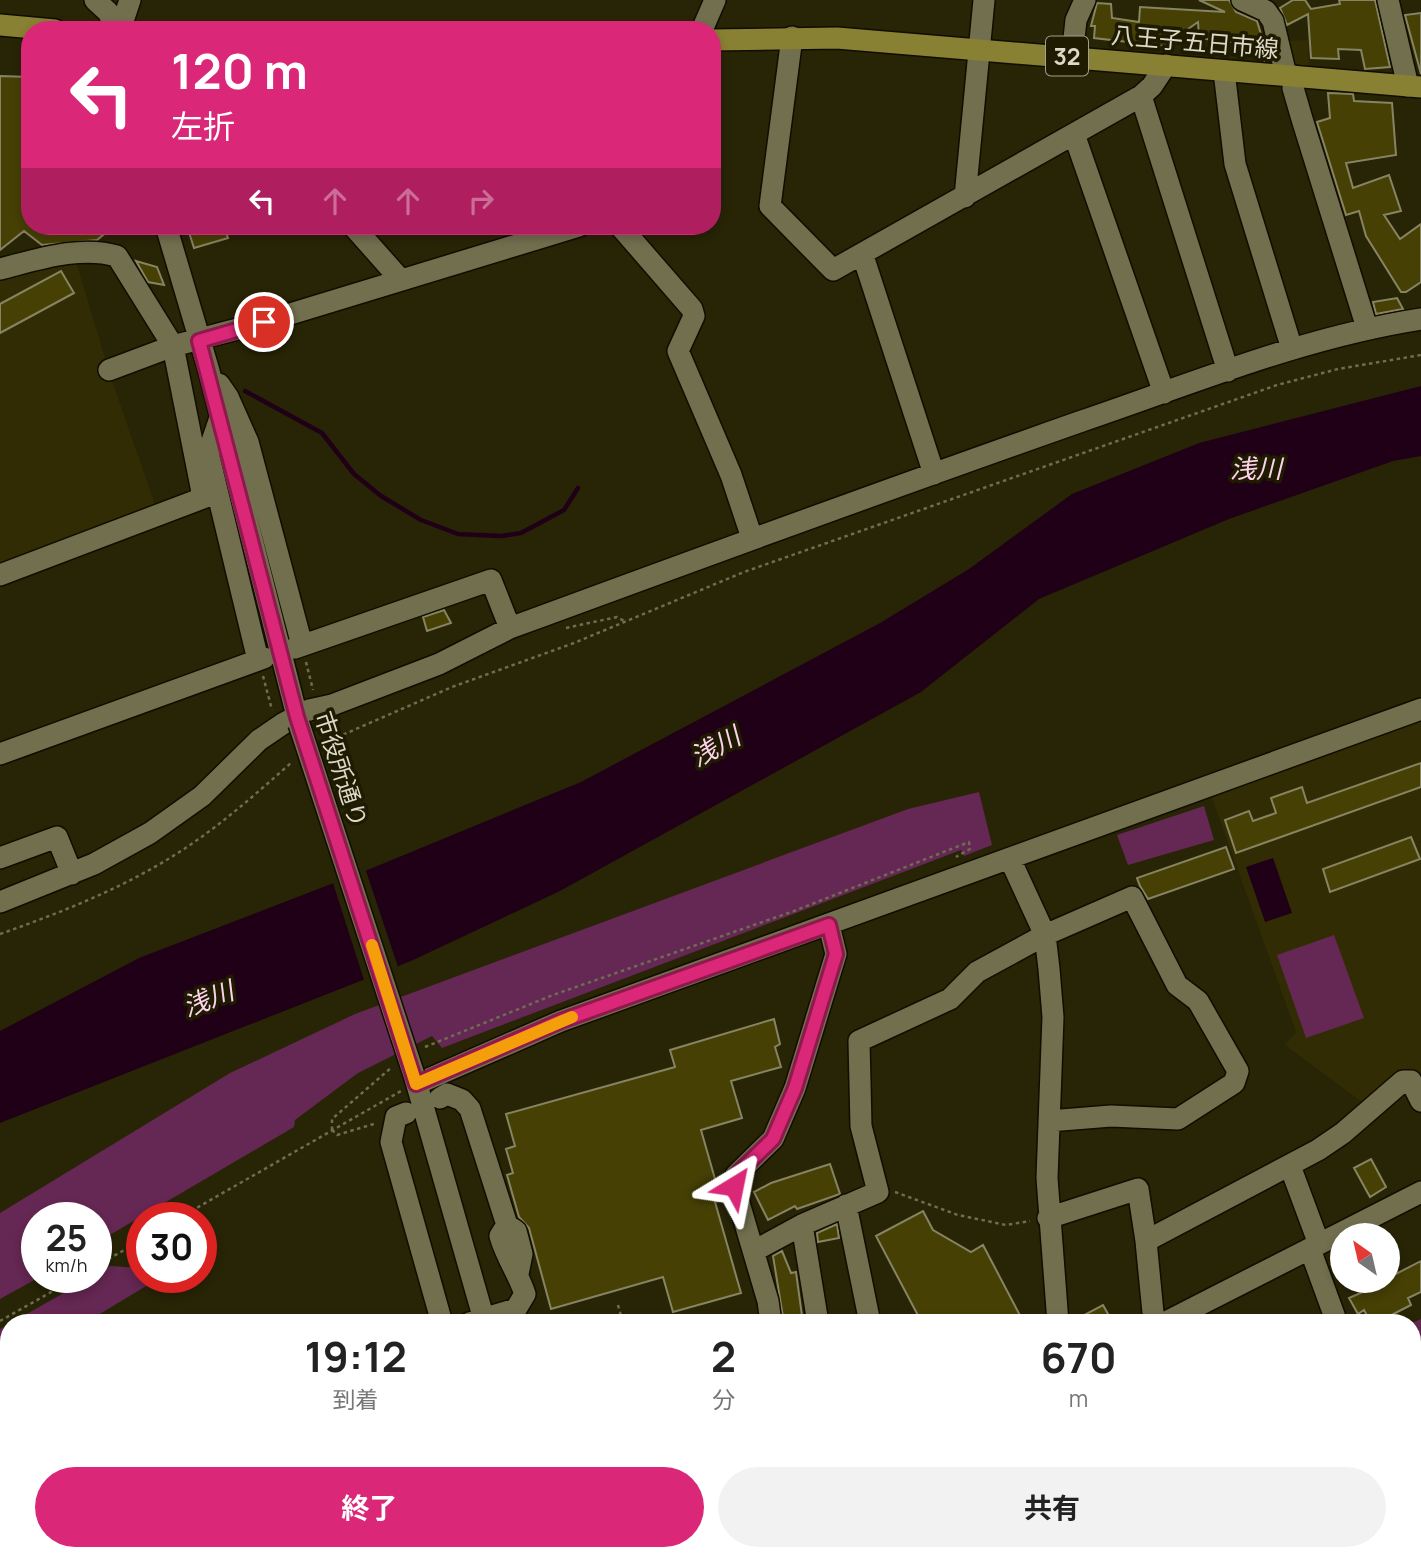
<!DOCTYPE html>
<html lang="ja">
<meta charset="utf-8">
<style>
:root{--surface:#fff;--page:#f2f2f2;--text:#222;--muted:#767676;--accent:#db2777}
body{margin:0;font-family:Manrope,"Noto Sans JP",sans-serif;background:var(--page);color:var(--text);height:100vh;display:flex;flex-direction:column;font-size:26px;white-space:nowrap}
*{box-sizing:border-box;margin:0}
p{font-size:23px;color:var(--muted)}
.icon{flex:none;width:38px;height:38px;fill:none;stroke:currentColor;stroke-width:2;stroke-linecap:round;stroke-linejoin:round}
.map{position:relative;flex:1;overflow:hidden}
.side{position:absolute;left:0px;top:1314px;width:1421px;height:247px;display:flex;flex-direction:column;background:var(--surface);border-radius:28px 28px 0 0;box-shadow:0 4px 10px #0003}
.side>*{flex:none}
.top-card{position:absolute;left:21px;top:21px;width:700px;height:214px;border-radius:28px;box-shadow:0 4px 10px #0003;background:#db2777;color:#fff;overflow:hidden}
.needle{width:46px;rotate:326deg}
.tools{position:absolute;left:1330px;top:1223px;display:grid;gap:14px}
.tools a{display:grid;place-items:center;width:70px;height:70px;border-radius:50%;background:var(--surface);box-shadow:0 4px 10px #0003;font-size:35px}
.speed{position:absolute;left:21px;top:1202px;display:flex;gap:14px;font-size:35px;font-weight:700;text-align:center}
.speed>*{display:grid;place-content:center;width:91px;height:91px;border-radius:50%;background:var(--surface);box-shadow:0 4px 10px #0003;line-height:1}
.speed small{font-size:18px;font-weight:400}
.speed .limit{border:10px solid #d22;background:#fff;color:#111}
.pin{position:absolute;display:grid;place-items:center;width:60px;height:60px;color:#fff;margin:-30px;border:4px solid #fff;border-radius:50%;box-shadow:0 2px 7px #0007}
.me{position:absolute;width:77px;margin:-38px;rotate:35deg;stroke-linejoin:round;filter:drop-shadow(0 0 5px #0008)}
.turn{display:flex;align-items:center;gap:24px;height:147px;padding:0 35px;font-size:32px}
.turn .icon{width:91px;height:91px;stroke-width:2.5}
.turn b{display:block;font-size:49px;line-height:60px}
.lanes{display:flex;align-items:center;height:66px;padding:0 35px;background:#0003;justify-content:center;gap:35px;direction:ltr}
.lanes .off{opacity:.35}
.eta{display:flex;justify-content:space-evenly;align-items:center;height:119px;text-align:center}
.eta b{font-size:42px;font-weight:700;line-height:49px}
.primary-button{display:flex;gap:14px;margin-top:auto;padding:14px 35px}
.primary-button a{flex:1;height:80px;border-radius:42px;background:var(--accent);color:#fff;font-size:28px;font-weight:700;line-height:80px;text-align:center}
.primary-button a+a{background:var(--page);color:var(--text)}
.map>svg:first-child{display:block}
.built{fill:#312c04}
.green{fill:#652753}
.water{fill:#1f0016}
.pier{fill:#282406}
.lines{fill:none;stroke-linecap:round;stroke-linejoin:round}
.stream{stroke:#1f0016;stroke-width:4.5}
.building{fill:#464005;stroke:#878463;stroke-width:2}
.minor-casing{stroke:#110d00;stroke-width:24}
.major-casing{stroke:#110d00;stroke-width:24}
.path{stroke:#6f6c53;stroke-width:2.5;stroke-dasharray:3.5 3.5;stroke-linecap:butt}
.minor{stroke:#726f4f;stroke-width:21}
.major{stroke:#888032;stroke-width:21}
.minor-bridge-casing{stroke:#110d00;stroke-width:24;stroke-linecap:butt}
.minor-bridge{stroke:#726f4f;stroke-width:21}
.route-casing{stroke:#8e194d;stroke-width:18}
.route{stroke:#db2777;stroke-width:12}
.slow{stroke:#f59e0b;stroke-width:12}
.labels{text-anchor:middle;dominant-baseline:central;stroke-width:7;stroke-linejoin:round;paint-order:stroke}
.shield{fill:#1e1b00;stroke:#a2a08c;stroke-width:2}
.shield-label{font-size:23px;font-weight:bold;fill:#dbd9c8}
.street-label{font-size:24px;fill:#dbd9c8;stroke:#1e1b00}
.water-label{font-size:26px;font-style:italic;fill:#fed2ed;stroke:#1e1b00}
</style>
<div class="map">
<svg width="1421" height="1560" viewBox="0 0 1421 1560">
<rect width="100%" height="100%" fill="#282406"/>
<path class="built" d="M1308,40L1309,66L1290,65L1286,41Z
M74,255L110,375L158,513L0,575V269Z
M1421,718V1072L1366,1105L1285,1045L1296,1032L1211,795Z"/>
<path class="green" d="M979,792L992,845L964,856L961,850L442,1048L432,1036L358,1073L295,1120L294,1127L96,1243V1218H37L38,1278L0,1299V1213L230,1073L355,1014L908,809Z
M1204,806L1214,840L1128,865L1117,835Z
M1334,935L1364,1018L1306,1038L1277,955Z
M110,1266L142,1268V1278L156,1280L85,1323H11L90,1278H96V1274Z
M1421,1319V1357H1412V1323Z
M9,1324V1369L0,1374V1329Z"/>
<path class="water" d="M1421,386V456L1393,461L1229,519L1039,599L921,692L560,891L411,961L0,1123V1031L139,958L370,869L581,782L880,623L969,569L1072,494L1199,443Z
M1273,858L1292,913L1265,922L1246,867Z"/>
<path class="pier" d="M365,868L399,970L365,983L332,880Z"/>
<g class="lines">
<path class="stream" d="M245,391L322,433L354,474L381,496L421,520L458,534L501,536L521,533L564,510L578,488"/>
</g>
<path class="building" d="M1199,0H1229L1236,12L1257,21L1269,61H1265L1267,55L1237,53L1238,43L1199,38L1198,22L1171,41V47L1094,38L1095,26H1091L1097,3L1111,4L1112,18L1139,22L1140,7L1225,12Z
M1293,0H1305L1311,9L1340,4L1339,0H1375L1390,67L1365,69L1361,50L1338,49L1339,59L1311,58L1308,14L1287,25L1280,8Z
M1421,13V74L1405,15Z
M0,76L30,77V226H114L97,240L42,245L24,231L0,250Z
M1328,93L1353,94L1354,101L1392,103L1396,155L1346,163L1353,188L1389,175L1401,211L1384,215L1400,239L1421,224V282L1406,292H1401L1366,236L1359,211L1346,215L1317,122L1330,118Z
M187,226H224L228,238L194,248Z
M136,261L157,267L164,285L148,282Z
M61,271L74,293L0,333V304Z
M1397,298L1403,309L1376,314L1373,302Z
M444,610L451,623L427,631L423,617Z
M1421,763V787L1236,853L1225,820L1249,811L1253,821L1276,813L1271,798L1302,787L1307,803Z
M1411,837L1420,859L1330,892L1323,869Z
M1226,847L1234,869L1148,899L1140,886L1137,878Z
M774,1019L780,1044L775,1047L781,1067L731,1081L742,1118L701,1130L721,1200L715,1202L741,1293L673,1312L663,1277L551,1309L529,1228L519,1217L507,1175L513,1173L506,1149L515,1146L506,1114L675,1067L670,1050Z
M1371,1159L1386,1187L1370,1197L1354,1168Z
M830,1164L840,1194L797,1209L795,1206L768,1220L754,1192L771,1183Z
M923,1211L933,1230L971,1252L983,1245L1024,1323H922L876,1236Z
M837,1224L839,1238L818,1242L817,1233Z
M782,1251L791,1273L796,1272L803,1323H784L773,1256Z
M1421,1261V1292L1408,1298L1411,1305L1376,1323H1371L1364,1310L1358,1314L1349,1298L1388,1281V1278Z
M1103,1305L1113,1323H1071V1322Z"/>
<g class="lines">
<defs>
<path id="minor" d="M95,0L108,12L117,30
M1242,0L1266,11L1273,21L1286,75
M1388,0L1408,86
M120,30L130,0
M702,30L715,0
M792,37L770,206L833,270L1141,96L1152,86L1166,65
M1072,57L1076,20L1085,0
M1224,71L1235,164L1292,349
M1294,76L1293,88L1302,119L1367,328
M1141,96L1228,371
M1074,134L1164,393
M965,197L984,0
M166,226L209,371L299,724
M353,226L400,279
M620,226L692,309L694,316L678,351L731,475L752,538
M863,256L934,474
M0,269C36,260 80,245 117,256L173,346L203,497
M109,370L173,346L264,322L579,226
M219,384L228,397L248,442L302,645
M220,418L208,453L258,660
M0,575L216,493
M295,648L491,580L510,628
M0,754L264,658
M0,858L57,837L72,874
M1010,859L1045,935L1049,969L1053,1017L1047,1178L1058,1323
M0,902L94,864L150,833L202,796L259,740L284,723L309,710L332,705L439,664L510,628C700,558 891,488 1082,421C1194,383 1304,337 1421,319
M415,1078L485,1323
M417,1084L561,1021L1421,709
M440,1098L447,1094L462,1100L470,1109L507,1225
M406,1113L396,1117L391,1142L442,1323
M1290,1166L1319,1244
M846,1205L870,1323
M1048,1218L1138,1189L1146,1241L1318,1150L1343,1133L1403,1081H1411L1421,1101
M802,1225L818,1323
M1146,1241L1154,1323
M1310,1249L1337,1323
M754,1251L802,1225L878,1192L861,1126L859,1041L950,999L977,972L1045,935L1132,897L1177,985L1198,1001L1238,1071L1234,1083L1178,1119L1111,1116L1049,1121
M469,1323L516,1309L525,1294C518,1273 506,1257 500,1236L507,1225L516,1231L522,1254L518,1274
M771,1323L768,1301L734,1186L736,1175L773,1139L795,1088L836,954L829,925
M1164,1323L1421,1192
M1412,1368L1421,1367
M1412,1502L1421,1497
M1412,1528L1421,1552
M392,1552L412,1560
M550,1552L553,1560
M1160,1552L1164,1560
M174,1560L186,1552
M699,1560L714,1552
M946,1560L957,1552
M1316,1560L1329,1552"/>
<path id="major" d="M0,25L55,30
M712,40L837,38L1421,87"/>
</defs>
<use href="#minor" class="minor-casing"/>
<use href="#major" class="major-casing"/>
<path class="path" d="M566,628L617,617L626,622
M306,662L313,690
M263,676L272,710
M324,743L452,687L574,643L744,572L1277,385L1338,369L1421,355
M0,934C63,912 128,886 184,849C222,824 257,793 292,762
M425,1047L553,995L794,911L969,842L970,849L956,857
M332,1130V1119L392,1067
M332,1130L337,1135L377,1123
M895,1192L958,1215L1006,1225L1030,1221
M179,1218L401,1091
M96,1266L142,1240
M618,1305L623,1323
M0,1321L76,1278
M741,1323L753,1320"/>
<use href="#minor" class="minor"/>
<use href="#major" class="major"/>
<defs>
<path id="minor-bridge" d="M299,724L415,1078"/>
</defs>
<use href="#minor-bridge" class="minor-bridge-casing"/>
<use href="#minor-bridge" class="minor-bridge"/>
</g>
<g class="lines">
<defs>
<path id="route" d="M264,322L199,341L297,717L416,1084L561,1021L829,925L836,954L795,1088L773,1139L736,1175L734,1186"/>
</defs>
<use href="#route" class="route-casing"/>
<use href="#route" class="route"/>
<path class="slow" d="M372,945L416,1084L572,1017"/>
</g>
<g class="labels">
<rect class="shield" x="1046" y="36.5" width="42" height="39" rx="5"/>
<g class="shield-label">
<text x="1067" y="56">32</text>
</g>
<g class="street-label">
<text transform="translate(1195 41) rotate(5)">八王子五日市線</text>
<text transform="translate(342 769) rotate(72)">市役所通り</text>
</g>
<g class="water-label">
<text x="1256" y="468">浅川</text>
<text transform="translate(715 746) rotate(-29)">浅川</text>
<text transform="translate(208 998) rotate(-21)">浅川</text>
</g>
</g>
</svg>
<div class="tools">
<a><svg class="needle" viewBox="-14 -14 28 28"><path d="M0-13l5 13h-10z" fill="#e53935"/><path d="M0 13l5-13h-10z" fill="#767676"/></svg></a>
</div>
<div class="speed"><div>25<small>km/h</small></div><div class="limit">30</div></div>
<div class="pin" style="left:264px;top:322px;background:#d93025"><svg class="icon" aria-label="arrive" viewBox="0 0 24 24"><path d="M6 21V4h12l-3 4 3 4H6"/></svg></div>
<svg class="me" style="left:734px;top:1186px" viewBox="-20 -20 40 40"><path d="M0-17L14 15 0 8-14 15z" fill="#db2777" stroke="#fff" stroke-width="4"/></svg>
<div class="top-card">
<div class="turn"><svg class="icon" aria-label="left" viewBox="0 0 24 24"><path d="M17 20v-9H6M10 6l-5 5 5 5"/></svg><div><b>120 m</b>左折</div></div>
<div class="lanes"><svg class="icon" aria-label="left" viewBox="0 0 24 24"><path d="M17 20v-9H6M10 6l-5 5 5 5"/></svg><svg class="icon off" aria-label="ahead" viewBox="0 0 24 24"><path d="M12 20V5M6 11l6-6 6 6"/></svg><svg class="icon off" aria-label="ahead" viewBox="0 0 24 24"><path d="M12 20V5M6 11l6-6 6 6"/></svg><svg class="icon off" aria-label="right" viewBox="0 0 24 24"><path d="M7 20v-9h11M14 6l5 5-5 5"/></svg></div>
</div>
<section class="side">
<div class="eta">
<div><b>19:12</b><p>到着</p></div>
<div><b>2</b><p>分</p></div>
<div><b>670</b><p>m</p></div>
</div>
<div class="primary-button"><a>終了</a><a>共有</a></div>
</section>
</div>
